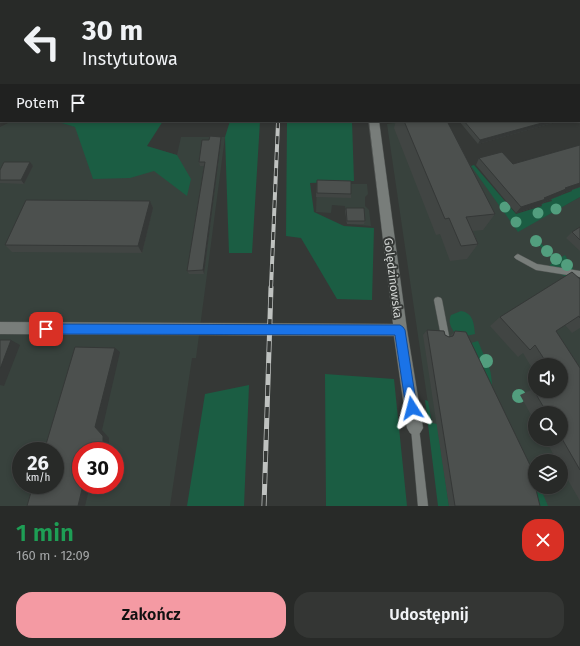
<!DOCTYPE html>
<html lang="pl">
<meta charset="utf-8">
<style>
:root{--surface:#282a28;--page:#343634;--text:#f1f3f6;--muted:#a5a7a8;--line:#444645;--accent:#f49aa3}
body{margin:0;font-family:"Fira Sans",sans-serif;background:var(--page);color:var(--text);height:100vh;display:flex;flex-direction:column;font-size:15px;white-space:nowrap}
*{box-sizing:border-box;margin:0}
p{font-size:13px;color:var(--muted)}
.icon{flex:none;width:22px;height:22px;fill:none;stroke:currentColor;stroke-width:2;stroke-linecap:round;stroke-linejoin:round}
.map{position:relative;height:506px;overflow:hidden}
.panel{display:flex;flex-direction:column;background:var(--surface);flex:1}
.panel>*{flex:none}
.banner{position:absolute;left:0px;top:0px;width:580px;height:122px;box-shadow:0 2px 6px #0003,0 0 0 1px var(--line);background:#282a28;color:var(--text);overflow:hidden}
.tools{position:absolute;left:528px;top:358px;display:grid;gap:8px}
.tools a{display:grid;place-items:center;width:40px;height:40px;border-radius:50%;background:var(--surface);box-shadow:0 2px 6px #0003,0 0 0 1px var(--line);font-size:20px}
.speed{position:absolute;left:12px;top:442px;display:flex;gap:8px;font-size:20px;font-weight:700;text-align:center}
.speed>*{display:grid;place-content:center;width:52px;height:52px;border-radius:50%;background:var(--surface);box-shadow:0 2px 6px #0003,0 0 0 1px var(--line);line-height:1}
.speed small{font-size:10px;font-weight:400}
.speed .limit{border:6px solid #d22;background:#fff;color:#111}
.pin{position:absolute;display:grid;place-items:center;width:34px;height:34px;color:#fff;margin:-17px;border-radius:8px;box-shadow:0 2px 6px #0006}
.me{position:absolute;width:44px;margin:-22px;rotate:351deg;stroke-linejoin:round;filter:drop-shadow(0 0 3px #0008)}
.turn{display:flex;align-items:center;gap:14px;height:84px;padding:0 16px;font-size:18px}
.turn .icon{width:52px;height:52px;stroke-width:2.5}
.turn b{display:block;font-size:28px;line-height:34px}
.then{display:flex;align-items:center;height:38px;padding:0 16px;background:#0003;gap:8px;font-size:15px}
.round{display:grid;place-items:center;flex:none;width:42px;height:42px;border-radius:16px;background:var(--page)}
.headline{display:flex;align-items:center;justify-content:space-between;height:68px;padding:0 16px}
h1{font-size:24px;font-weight:600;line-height:30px;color:#1e9e55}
.button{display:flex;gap:8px;margin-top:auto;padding:8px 16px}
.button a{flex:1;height:46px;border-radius:16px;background:var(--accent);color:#111;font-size:16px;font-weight:600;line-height:46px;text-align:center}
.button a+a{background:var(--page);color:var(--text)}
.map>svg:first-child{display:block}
.built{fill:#38423d;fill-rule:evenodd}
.green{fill:#1b5d43}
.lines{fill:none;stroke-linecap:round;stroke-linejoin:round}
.service-casing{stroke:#525654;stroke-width:1}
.minor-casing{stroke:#525654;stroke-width:1}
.secondary-casing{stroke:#525654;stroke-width:1}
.service{fill:#787d7a;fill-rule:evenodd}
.minor{fill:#787d7a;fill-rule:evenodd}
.secondary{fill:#787d7a;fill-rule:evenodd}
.tram{stroke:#bfc2c0;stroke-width:1}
.rail-far2-casing{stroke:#bfc2c0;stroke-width:3}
.rail-far1-casing{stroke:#bfc2c0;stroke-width:4}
.rail-casing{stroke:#bfc2c0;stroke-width:5}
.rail-far2{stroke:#353836;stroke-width:2;stroke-dasharray:6;stroke-linecap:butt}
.rail-far1{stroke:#353836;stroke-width:2.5;stroke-dasharray:8;stroke-linecap:butt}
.rail{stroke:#353836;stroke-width:3.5;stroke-dasharray:11;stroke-linecap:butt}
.tree{fill:#529e7e}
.wall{fill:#414543}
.shaded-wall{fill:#353837}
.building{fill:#4c504e;stroke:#353837}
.route{fill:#1a73e8;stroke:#114b97}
.labels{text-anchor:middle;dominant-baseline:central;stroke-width:4;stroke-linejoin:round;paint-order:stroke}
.street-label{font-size:12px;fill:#d1d4d2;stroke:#353836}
</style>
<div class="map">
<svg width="580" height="506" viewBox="0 0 580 506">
<rect width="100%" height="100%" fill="#353836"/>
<path class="built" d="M12,121H55L177,155L181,137H225L196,358H192L170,506H0V127ZM21,451H55V485H21ZM81,451H115V485H81Z
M408,121H439L518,231L580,197V506H443L387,124ZM535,365H561V391H535ZM535,413H561V439H535ZM535,461H561V487H535Z
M317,184H367L368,194L365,197V206L369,210L371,226L347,224L345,206L332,205L331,213L316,212Z"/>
<path class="green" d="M55,121H163L147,146L177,155L191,179L187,196L154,171L130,178L93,179L75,127Z
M230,121H260L252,253H229L225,137Z
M287,121H352L354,181L310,183L314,212L344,226L374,228L372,300L337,299L301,238L286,236Z
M474,165L516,214L542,206L541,204L552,201L551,199L572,191L571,189L580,186V197L518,232L471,166Z
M535,238L558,259L565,255L578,277L564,276L548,267L555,260L532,239Z
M461,311C473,313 474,323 475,334L461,337L456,336C453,329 447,324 451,315Z
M478,341L485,358L481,359V361L484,364H488C493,375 491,389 495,402L535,477V487H540L548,506H531L464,345Z
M325,374L394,379L407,506H326Z
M249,385L244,506H187L205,394Z
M425,400L428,401L432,423L437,424L449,506H438Z"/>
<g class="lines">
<defs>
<path id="service" d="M464,0H469L470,1H465Z
M565,0H570L571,1H566Z
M579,6H580V9H579Z
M579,95L580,96V100L579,99Z
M518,254L537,264L580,271V277L536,270L516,259L514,257L516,255Z
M438,297L441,298L442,300L449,336L448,339L445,340L442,339L441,336L434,300L435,298Z
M415,424L418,425L419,428L428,506H418L411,428L412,425Z"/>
<path id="minor" d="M419,0H428L418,1Z
M369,121H379L407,330L423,428L420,433L415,436L410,433L407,428L394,336L0,334V322L393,324Z"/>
<path id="secondary" d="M46,0H56L45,1Z
M65,0H75L64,1Z
M107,0H116L106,1Z
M128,0H138L127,1Z
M488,0H496L497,1H489Z
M512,0H520L521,1H513Z
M0,39H1V43H0Z
M579,47H580V52H579Z
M579,70L580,71V77L579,76Z"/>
</defs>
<use href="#service" class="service-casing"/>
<use href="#minor" class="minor-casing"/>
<use href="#secondary" class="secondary-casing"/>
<use href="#service" class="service"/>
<use href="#minor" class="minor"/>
<use href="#secondary" class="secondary"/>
<path class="tram" d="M548,0L550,1
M84,1L87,0"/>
<defs>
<path id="rail-far2" d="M236,1L239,0
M249,1L252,0
M260,1L262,0
M278,124V121"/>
<path id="rail-far1" d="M271,288L278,123"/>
<path id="rail" d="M264,506L271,287"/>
</defs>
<use href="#rail-far2" class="rail-far2-casing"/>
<use href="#rail-far1" class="rail-far1-casing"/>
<use href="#rail" class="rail-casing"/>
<use href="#rail-far2" class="rail-far2"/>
<use href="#rail-far1" class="rail-far1"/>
<use href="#rail" class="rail"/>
</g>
<g class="tree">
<circle cx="505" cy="207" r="5.5"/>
<circle cx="556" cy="209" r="5.5"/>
<circle cx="538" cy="213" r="5.5"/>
<circle cx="516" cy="222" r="5.5"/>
<circle cx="536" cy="241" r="6"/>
<circle cx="547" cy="251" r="6"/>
<circle cx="556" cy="259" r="6"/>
<circle cx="567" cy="265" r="6"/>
<circle cx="486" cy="361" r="7"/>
<circle cx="519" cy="396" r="7"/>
</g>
<path class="wall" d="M396,121H447L495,214L483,230L473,231L478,244L467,259L450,261L440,234L436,235L394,128Z
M459,121H557L556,122L478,144Z
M221,141L204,274H189L187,271L204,166H200L199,162Z
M580,145V187L563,193L561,195L544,202L541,205L516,213L476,165L479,158L513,164Z
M30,162L33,166L24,184L0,183V170Z
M317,180L351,194V198L316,197Z
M150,201L153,208L142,253L12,252L5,245Z
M346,208L365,221L364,224H347L345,211Z
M580,227V251L566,238L572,232Z
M580,279V328L572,333L565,325L556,331L580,368V501L561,468V461H557L545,439H561V413H535V422L520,395L533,389L561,391V365H535V373L523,353L518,357L490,326L500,317Z
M427,330L445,335L449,337L455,331L540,506H449L423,335Z"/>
<path class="shaded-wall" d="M549,121H557L556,122L478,144L480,140Z
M221,137V141L204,274L203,270Z
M30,162L33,166L24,184L21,180Z
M580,183V187L563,193L561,195L544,202L541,205L516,213L521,207L544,198L565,188Z
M150,201L153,208L142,253L138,246Z
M11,340L20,345L4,386L0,385V369Z
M115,348L120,352L102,430L109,438V445L103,451H95V427Z
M83,485H90L85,506H78Z"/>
<path class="building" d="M442,0H458L460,1H439Z
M404,121H447L495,214L466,217L478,244L461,246L449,218L445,219Z
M464,121H549L480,140Z
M210,136L221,137L203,270L187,271L205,162H199L202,140H209Z
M580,145V183L565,188L566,189L544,198L546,199L521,207L479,158L502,152L513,164Z
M4,162H30L21,180H0V170Z
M317,180L351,181V194L317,193Z
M26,200L150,201L138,246L5,245Z
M346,208H364L365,221H347Z
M580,227V240L572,232Z
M572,272L580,279V318L579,316L556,331L580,368V470L561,437V413H547L533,389H535V391H561V365H548L535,345L530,350L500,317Z
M427,330L444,331L445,335L449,337L453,336L455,331L466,332L530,465L540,506H455Z
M0,340H11L0,369Z
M75,347L115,348L95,427L103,436V444L95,451H81V485H83L78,506H27L33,485H55V451H44Z"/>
<path class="route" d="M46,324L400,325L403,327L405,330L417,408L416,412L412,413L408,412L406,408L395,335L46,334L43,332L41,329L43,326Z"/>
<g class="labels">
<g class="street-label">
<text transform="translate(393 278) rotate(83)">Golędzinowska</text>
</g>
</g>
</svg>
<div class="tools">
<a><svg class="icon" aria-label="sound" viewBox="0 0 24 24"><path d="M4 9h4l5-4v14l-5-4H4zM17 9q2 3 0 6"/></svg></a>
<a><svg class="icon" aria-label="search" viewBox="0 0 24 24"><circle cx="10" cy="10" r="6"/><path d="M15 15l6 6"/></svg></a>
<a><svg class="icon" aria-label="layers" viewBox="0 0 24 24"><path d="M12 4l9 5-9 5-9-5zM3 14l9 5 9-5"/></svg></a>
</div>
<div class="speed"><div>26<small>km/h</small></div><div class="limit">30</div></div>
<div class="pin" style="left:46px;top:329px;background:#d93025"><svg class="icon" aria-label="arrive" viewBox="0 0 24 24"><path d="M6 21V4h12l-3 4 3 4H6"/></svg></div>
<svg class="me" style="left:412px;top:408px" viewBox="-20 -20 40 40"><path d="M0-17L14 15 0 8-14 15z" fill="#1a73e8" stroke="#fff" stroke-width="4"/></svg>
<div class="banner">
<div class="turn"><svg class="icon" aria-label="left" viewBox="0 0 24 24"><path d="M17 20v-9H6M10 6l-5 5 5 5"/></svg><div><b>30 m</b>Instytutowa</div></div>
<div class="then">Potem<svg class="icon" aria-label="arrive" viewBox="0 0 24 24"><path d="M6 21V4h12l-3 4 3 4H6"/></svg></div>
</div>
</div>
<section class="panel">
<div class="headline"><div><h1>1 min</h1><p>160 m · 12:09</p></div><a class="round" style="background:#d93025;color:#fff"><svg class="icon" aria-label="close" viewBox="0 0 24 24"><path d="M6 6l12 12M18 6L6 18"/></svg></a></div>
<div class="button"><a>Zakończ</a><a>Udostępnij</a></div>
</section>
